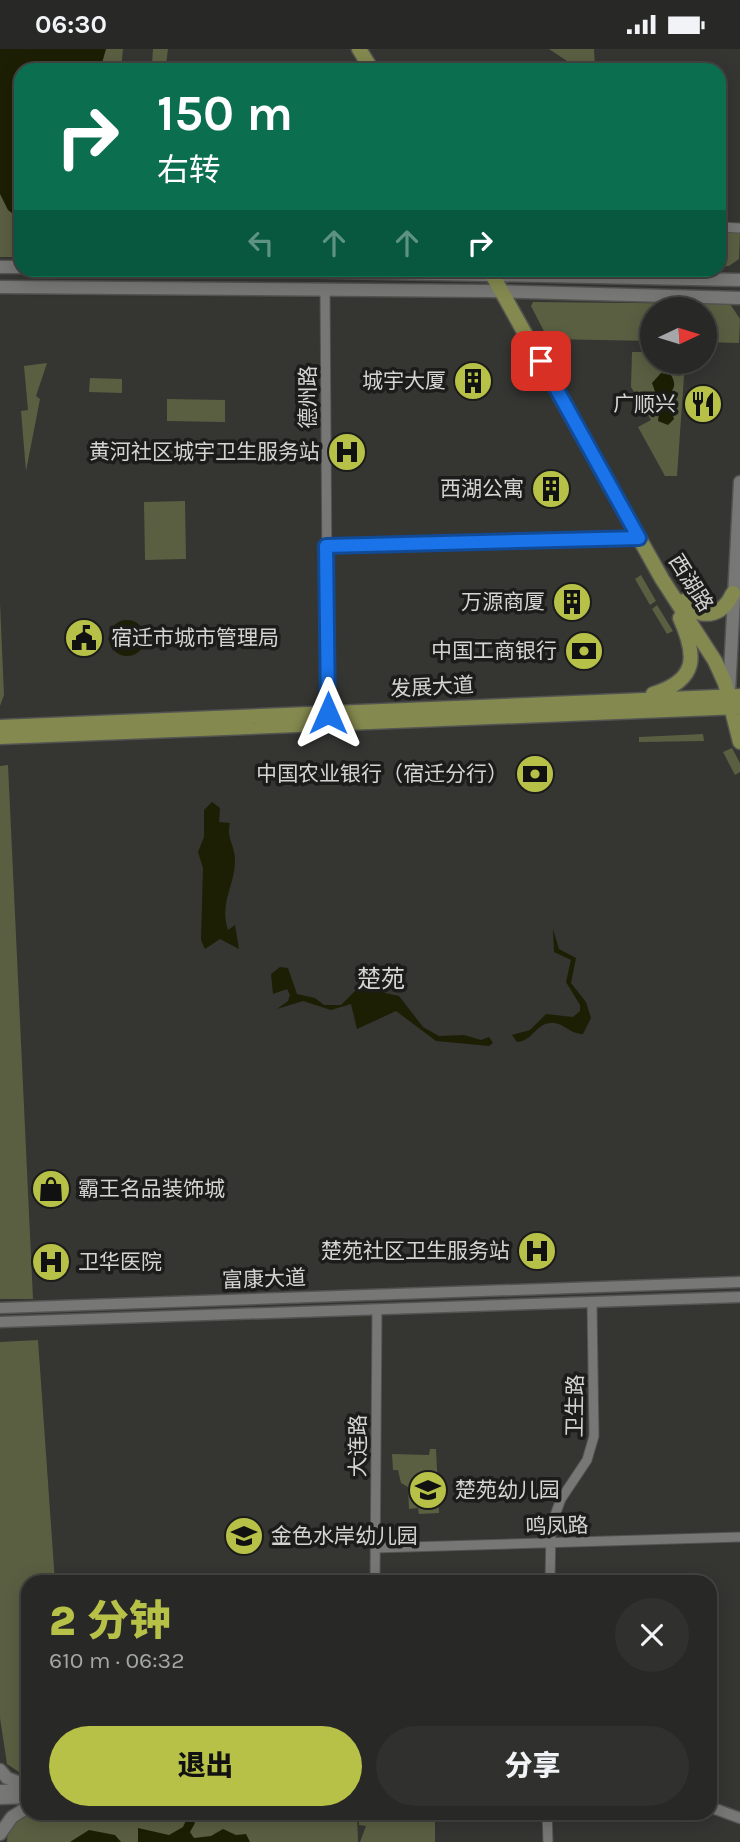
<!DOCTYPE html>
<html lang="zh">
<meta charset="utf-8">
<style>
:root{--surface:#282826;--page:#30302e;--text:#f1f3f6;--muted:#a5a6a7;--line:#444443;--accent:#b7c148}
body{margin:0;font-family:Karla,"Noto Sans SC",sans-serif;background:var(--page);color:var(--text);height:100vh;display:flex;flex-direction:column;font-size:26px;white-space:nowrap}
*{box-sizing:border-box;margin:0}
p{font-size:23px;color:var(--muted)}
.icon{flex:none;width:38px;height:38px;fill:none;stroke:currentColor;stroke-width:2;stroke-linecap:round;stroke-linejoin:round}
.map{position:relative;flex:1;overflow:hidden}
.panel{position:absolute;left:21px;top:1526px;width:696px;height:245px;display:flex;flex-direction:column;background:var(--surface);border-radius:21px;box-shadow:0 4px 18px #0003,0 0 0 2px var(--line)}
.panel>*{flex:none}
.hud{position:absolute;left:14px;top:14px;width:712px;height:214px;border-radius:21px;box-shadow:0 4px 18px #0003,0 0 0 2px var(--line);background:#0b6e4f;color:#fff;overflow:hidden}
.needle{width:46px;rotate:86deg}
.tools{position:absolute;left:640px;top:248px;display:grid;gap:14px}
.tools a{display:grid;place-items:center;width:77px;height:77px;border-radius:50%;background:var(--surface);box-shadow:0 4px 18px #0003,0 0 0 2px var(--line);font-size:35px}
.pin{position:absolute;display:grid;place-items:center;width:60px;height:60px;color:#fff;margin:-30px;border-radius:14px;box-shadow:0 4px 10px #0006}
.me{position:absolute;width:77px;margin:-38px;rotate:0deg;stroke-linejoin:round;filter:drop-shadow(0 0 5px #0008)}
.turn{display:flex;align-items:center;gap:24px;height:147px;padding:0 28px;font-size:32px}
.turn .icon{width:91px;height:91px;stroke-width:2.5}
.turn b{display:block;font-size:49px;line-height:60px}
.lanes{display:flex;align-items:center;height:66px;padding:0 28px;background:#0003;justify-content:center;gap:35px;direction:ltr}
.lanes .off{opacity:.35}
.round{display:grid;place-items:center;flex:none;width:74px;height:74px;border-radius:37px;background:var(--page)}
.head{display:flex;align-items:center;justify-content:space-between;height:119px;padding:0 28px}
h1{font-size:42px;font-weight:800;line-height:52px;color:var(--accent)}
.cta{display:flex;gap:14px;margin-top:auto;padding:14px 28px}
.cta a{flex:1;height:80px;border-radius:42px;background:var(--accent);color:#111;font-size:28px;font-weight:800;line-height:80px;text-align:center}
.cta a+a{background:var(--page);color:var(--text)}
.status{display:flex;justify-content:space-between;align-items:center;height:49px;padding:0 35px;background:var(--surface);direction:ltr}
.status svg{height:19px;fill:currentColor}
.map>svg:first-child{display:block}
.green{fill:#5b5f42}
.water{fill:#1d1f04}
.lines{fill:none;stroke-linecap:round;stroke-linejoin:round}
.minor-casing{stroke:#535451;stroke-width:11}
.tertiary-casing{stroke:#535451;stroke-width:13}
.secondary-casing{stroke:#535451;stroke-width:15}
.primary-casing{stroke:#535451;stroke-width:17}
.minor{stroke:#777875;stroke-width:9}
.tertiary{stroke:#777875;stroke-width:10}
.secondary{stroke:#777875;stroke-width:12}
.primary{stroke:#84894f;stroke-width:14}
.route-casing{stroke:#114b97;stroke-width:18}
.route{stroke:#1a73e8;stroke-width:12}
.labels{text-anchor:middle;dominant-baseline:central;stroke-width:7;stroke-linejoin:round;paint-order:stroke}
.poi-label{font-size:21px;fill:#d4d4d2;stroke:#1c1d1b;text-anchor:end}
.street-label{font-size:21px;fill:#d4d4d2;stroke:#1c1d1b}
.quarter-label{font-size:24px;fill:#d4d4d2;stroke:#1c1d1b}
</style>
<div class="status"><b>06:30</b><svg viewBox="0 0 49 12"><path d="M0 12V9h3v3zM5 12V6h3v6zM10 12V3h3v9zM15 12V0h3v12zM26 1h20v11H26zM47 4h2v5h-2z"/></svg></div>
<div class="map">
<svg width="740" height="1793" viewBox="0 0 740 1793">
<rect width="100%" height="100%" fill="#353532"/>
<path class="green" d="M0,0H123L121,21H21V208H0Z
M153,0H168L166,16L152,14Z
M549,0H594L595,21L573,16Z
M719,182L740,183L739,210L729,217L719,218Z
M533,253L730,255L740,270L739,294L705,293V261H653V292L548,290L531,257Z
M632,303H653V313H685L677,427H665L638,378L651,371L631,338Z
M47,314L36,347L40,350L26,422L21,362L28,361L24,317Z
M90,329L122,330V344L89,343Z
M167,350L225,351V373L167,372Z
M185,452L186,510L145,511L144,453Z
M641,526L656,552L650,556L635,530Z
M0,554L4,646L0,657Z
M657,556L673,582L667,585L652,560Z
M703,685L704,692L639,693V688Z
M732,699L740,714V723L735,726L723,703Z
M8,716L33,1250H0V717Z
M38,1291L55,1533H28V1729L7,1715L0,1669V1293Z
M430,1400H436L439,1464L419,1465L418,1459L409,1460L408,1438L401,1434L398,1421H393L392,1405L429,1406Z
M28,1764H357L358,1793H7L8,1777Z
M359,1764H426V1768H435V1793H360L366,1777L359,1776Z"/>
<path class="water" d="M0,0H106L100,21H21V171L8,161L0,145Z
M661,324L671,326C678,338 672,340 667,350L674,370L668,376L658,372L660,357L652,334Z
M109 589a18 18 0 1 1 36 0a18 18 0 1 1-36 0Z
M212,753L220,759L219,773L230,774C226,790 235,796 235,811C235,837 219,853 228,881L235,876L239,900L220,890L205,900L201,891L203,819L198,803L204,788V761Z
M553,880L559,900L576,909L571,934L586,953L591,969L583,985C569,985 564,973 551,974C536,974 533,992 517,993L512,986L530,981L546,965L573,968L580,962V956L566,933L571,911L554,903Z
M280,918L288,919L297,945L315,949L324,956H341L358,939L371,936L380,943L399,947L423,978L439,987L464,986L481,991L489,988L493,994L489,997L436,992L396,962L357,980L351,955L331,961L303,952L277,960L288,952L290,946L287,940L273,945L271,925Z
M188,1767L195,1774L190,1783L194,1789L211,1787L223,1780L236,1786L246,1785L250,1793H138V1779L169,1786L183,1778Z
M89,1781L115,1786L121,1793H70Z"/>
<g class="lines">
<defs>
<path id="minor" d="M719,178L740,179
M325,241L328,664
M326,497L640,489
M375,1499L740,1488
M375,1533L377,1261
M550,1533L551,1477L561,1450L587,1411L594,1387L592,1255
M547,1764L548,1793"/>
<path id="tertiary" d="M0,1259L740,1233
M0,1273L740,1248
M0,1741L28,1740
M0,1750L28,1749
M710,1758L740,1769"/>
<path id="secondary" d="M0,218H21
M192,220L740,231
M0,238L490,242L740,249
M729,643L740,433
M0,1721L7,1729L28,1737
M0,1785L12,1768L28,1758"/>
<path id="primary" d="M359,0L372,21
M489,220L662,530L715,612L725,634L740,693
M683,552C701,572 722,568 733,544
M653,645C698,631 697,607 680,569
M0,678L740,647
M0,688L740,658"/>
</defs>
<use href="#minor" class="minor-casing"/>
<use href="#tertiary" class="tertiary-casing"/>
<use href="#secondary" class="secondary-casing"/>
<use href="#primary" class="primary-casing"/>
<use href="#minor" class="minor"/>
<use href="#tertiary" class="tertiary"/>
<use href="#secondary" class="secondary"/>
<use href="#primary" class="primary"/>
</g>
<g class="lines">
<defs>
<path id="route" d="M328,664L326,497L639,489L541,312"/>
</defs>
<use href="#route" class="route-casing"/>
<use href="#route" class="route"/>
</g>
<defs>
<symbol id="building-disc" viewBox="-11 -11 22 22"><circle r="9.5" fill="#b7c148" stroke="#1c1d1b"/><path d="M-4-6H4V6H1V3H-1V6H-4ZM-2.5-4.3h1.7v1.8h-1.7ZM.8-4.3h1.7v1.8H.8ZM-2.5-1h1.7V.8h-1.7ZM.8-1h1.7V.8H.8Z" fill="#111"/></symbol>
<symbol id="restaurant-disc" viewBox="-11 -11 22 22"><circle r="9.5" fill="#b7c148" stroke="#1c1d1b"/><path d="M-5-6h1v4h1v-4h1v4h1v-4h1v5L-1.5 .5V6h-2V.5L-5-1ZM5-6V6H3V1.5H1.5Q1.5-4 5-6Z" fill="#111"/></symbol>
<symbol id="hospital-disc" viewBox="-11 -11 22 22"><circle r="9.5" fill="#b7c148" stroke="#1c1d1b"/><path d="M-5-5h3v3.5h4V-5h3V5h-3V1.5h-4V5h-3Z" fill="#111"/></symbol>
<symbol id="civic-disc" viewBox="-11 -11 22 22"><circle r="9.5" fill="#b7c148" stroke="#1c1d1b"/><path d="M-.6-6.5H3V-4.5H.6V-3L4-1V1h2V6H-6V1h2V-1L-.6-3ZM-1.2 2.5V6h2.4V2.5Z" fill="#111"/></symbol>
<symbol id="bank-disc" viewBox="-11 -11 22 22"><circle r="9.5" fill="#b7c148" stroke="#1c1d1b"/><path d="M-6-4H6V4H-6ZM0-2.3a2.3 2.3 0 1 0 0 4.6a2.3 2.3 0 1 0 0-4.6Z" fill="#111"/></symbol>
<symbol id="shop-disc" viewBox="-11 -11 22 22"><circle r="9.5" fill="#b7c148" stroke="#1c1d1b"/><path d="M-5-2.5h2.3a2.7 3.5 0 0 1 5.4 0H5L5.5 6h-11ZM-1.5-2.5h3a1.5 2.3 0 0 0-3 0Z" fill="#111"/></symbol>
<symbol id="school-disc" viewBox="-11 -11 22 22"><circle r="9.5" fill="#b7c148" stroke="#1c1d1b"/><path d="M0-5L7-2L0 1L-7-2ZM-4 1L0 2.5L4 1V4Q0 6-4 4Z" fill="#111"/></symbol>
</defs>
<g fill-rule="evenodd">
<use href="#building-disc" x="451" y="310" width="44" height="44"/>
<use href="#restaurant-disc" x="681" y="333" width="44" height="44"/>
<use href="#hospital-disc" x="325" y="381" width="44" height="44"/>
<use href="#building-disc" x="529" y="418" width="44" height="44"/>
<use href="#building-disc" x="550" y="531" width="44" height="44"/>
<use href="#civic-disc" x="62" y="567" width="44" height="44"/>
<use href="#bank-disc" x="562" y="580" width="44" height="44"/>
<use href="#bank-disc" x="513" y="703" width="44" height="44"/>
<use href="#shop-disc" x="29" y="1118" width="44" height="44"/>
<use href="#hospital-disc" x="515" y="1180" width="44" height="44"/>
<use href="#hospital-disc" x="29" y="1191" width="44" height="44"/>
<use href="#school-disc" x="406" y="1419" width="44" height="44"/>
<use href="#school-disc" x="222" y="1465" width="44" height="44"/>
</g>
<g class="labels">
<g class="poi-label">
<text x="446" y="332">城宇大厦</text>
<text x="676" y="355">广顺兴</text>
<text x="320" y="403">黄河社区城宇卫生服务站</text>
<text x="524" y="440">西湖公寓</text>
<text x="545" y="553">万源商厦</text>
<text x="111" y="589" text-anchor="start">宿迁市城市管理局</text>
<text x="557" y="602">中国工商银行</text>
<text x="508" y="725">中国农业银行（宿迁分行）</text>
<text x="78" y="1140" text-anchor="start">霸王名品装饰城</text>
<text x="510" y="1202">楚苑社区卫生服务站</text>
<text x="78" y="1213" text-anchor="start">卫华医院</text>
<text x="455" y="1441" text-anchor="start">楚苑幼儿园</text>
<text x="271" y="1487" text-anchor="start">金色水岸幼儿园</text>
</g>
<g class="street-label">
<text transform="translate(308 348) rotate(-90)">德州路</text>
<text transform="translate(691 534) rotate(58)">西湖路</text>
<text transform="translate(432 638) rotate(-3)">发展大道</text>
<text transform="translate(264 1230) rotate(-2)">富康大道</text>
<text transform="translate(575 1357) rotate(-89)">卫生路</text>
<text transform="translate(358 1397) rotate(-90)">大连路</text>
<text transform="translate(557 1477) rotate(-2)">鸣凤路</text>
</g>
<g class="quarter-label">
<text x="381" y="930">楚苑</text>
</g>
</g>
</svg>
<div class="tools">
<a><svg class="needle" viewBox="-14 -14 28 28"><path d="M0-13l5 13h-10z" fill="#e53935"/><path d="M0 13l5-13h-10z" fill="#a5a6a7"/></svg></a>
</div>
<div class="pin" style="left:541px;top:312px;background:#d93025"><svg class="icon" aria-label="arrive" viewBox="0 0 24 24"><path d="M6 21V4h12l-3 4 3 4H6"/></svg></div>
<svg class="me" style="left:328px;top:664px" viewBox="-20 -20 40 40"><path d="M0-17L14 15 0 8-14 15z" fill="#1a73e8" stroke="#fff" stroke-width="4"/></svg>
<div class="hud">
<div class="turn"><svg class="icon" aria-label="right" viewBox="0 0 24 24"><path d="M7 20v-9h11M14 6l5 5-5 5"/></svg><div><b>150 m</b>右转</div></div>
<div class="lanes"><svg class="icon off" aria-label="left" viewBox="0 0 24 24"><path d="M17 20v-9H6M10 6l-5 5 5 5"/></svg><svg class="icon off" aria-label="ahead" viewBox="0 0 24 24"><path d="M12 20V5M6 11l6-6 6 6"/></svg><svg class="icon off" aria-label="ahead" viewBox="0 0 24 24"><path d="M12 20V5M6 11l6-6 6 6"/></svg><svg class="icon" aria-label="right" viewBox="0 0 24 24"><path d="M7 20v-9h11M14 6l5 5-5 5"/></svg></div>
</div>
<section class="panel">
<div class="head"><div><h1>2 分钟</h1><p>610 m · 06:32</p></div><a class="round"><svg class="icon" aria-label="close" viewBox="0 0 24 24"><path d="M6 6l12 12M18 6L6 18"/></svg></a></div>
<div class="cta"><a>退出</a><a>分享</a></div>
</section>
</div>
